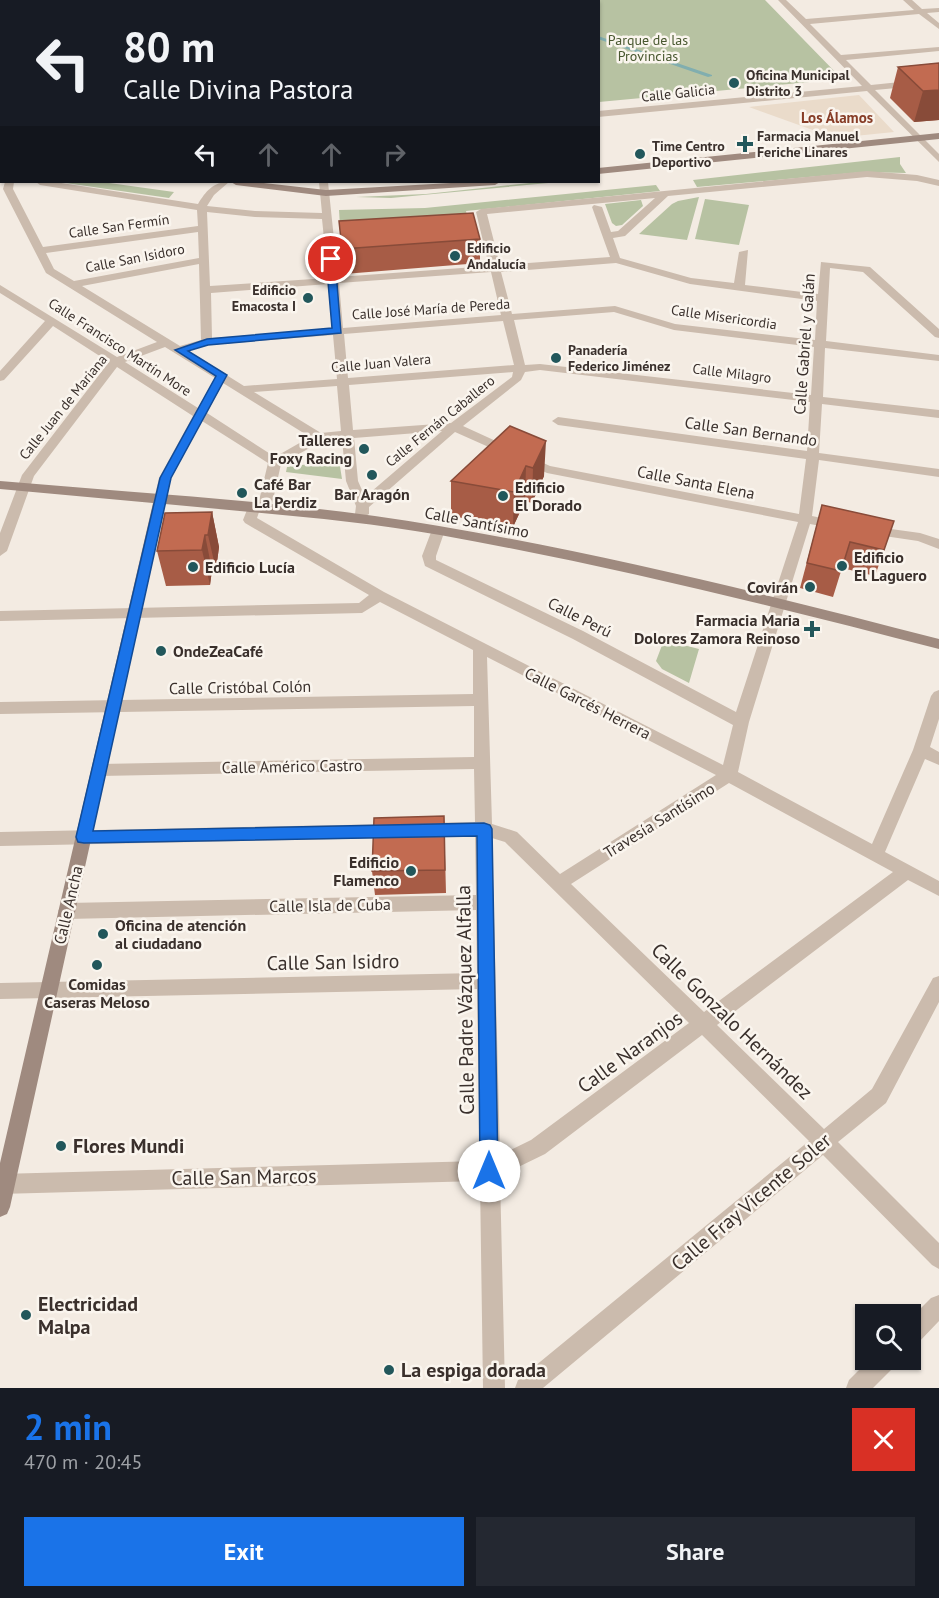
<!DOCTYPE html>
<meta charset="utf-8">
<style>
:root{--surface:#171b24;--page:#242831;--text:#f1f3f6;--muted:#9ea1a6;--accent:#1a73e8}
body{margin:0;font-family:"PT Sans",sans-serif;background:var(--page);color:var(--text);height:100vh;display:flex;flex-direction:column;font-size:22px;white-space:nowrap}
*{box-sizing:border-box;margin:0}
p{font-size:20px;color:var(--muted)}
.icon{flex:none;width:33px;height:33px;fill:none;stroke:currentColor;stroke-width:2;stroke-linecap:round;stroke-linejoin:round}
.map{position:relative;height:1388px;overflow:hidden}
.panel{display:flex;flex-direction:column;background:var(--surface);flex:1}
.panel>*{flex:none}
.banner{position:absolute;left:0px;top:0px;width:600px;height:183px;box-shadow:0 2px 4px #0004;background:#171b24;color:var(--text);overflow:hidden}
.fabs{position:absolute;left:855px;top:1304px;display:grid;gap:12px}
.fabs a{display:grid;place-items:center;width:66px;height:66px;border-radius:0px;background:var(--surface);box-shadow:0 2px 4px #0004;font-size:30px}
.pin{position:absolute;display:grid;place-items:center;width:51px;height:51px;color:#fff;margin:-26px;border:3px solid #fff;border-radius:50%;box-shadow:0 2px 6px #0007}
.me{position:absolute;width:66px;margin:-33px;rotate:0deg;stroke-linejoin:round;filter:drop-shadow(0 0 4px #0008)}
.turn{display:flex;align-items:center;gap:21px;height:126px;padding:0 24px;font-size:27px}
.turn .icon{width:78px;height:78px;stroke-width:2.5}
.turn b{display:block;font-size:42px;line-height:51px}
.lanes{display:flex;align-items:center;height:57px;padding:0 24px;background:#0003;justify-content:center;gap:30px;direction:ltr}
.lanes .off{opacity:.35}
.round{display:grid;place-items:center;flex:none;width:63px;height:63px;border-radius:0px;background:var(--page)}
.headline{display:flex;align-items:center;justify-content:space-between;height:102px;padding:0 24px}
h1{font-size:36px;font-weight:800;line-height:45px;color:var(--accent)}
.action{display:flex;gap:12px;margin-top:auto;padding:12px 24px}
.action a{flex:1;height:69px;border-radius:0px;background:var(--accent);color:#fff;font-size:24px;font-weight:800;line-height:69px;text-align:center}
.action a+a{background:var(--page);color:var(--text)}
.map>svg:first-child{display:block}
.green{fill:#b7c2a2}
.plaza{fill:#eadbca}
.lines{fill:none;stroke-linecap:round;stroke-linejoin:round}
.stream{fill:#81aeaf;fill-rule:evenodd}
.street{fill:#cbbbad;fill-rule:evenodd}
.secondary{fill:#9f8a7f;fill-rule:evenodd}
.wall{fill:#a75c46}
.shaded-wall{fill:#884b39}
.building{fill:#c26b51;stroke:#884b39;stroke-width:1.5}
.route{fill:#1a73e8;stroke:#114b97;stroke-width:1.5}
.poi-dot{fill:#22575b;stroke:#faf5ee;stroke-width:2}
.labels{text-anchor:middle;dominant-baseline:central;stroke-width:5;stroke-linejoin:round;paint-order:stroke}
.far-park-label{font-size:14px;fill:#495830;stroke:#faf5ee}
.far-poi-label{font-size:14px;font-weight:bold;fill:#3a302c;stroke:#faf5ee;text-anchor:start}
.far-street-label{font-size:14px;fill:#3a302c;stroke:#faf5ee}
.far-neighbourhood-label{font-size:15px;font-weight:bold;fill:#873d27;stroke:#faf5ee}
.street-label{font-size:16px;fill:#3a302c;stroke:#faf5ee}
.poi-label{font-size:16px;font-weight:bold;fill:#3a302c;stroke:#faf5ee;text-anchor:start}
.near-street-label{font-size:20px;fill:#3a302c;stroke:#faf5ee}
.near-poi-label{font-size:20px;font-weight:bold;fill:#3a302c;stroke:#faf5ee;text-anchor:start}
</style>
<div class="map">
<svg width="939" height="1388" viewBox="0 0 939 1388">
<rect width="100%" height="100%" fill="#f3ebe2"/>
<path class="green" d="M415,0H765L842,79L599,102L598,2Z
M900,157V164L906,173L864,172L697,187L693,180Z
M59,182H102L174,192L169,198Z
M539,182H559L391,198L356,197L426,194Z
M656,185L660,191L466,211L471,233L341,242L339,210L425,208Z
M699,197L687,240L639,234L672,204L678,201Z
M705,199L749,205L739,245L695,239Z
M641,200L643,206L622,225L616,226L612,223L605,204Z
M339,460L342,479L286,472L287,467Z
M664,640L699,649L689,683L662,669L656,661Z"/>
<path class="plaza" d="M859,95L894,132L835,138L749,107Z"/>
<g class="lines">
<path class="stream" d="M472,0H476L477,2H473Z
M598,36L712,75V76L708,77L598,39Z"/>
<path class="street" d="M267,0H276L277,1L265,2Z
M392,0H401L402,1L390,2Z
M778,0H786L806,19L914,10L903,0H912L922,9L939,8V12L927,13L939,23V29L919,14L810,24L841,55L939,47V51L846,60L871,85L939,78V84L875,90L939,154V162L867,91L598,117V111L862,86Z
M0,96H2L0,102Z
M867,171L917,175L939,180V186L917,181L867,177L668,196L625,236L613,238L620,258L691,278L734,283L739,252L748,250L745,285L818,294L821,262L870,267L939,329V338L935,337L863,272L830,268L826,341L939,355V361L825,348L823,397L939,410V418L822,404L819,453L939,469V477L819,460L812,516L841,522L843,525L836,529L810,524L749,722L738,772L872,844L913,750L931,696L934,692L939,690V719L930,747L939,752V765L925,759L885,852L939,881V896L908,880L717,1025L824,1129L872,1089L933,978L939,976V1002L886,1103L838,1142L939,1243V1269L932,1265L823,1155L543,1388H515L518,1380L809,1141L702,1035L545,1154L500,1176L505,1388H483L480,1181L0,1194V1174L480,1161L477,989L0,999V983L477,973L476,910L67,919L61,916L58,911L61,906L67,903L476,895L475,836L426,837L420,835L418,830L420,825L426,823L475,822L474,769L100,776L94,774L92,770L94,766L100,764L474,757V706L0,714V702L473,694V650L380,602L362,613L0,621V611L359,603L369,595L245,523L243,520L249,505H258L268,463L202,421L171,478L166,499L165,502H155L154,499L159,478L193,416L117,367L34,476L7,551L0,556V533L22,475L109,362L53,326L4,380L0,381V371L45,321L0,293V285L117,357L157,342L46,273L3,189L5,182H14L13,189L43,247L198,226L197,210L40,185L36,182H55L198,204C206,191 213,182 229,182L214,195L207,206L255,211L322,213L319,182H328L338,277L489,266L476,212L481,209ZM655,198L618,231L611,232L602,207L594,205L592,207L610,257L500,265L487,214ZM207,212L255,217L322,219L328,278L210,286ZM198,232L199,258L74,281L54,269L46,253ZM616,263L690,284L817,301L815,340L675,324L615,306L512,314L501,272ZM199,264L201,340L180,346L82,286ZM491,272L501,315L343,328L339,283ZM328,284L332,329L212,338L211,293ZM614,312L674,330L814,347L811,395L540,364L525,365L514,320ZM503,321L514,365L348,378L344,334ZM333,335L337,379L244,386L188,351L208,345ZM165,347L215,378L198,408L125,362ZM540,370L810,402L807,451L558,417L552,421L558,425L806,459L799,514L550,466L463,426L521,380L525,372ZM513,372L512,377L451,423L353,430L349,385ZM223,383L310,437L275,457L207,413ZM337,386L341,431L321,433L254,392ZM442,431L365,497L358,481L354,438ZM455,432L547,473L798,522L736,712L583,631L436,560V556L445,530L443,527H433L422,556L425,566L573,639L733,725L723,765L384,592L257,518L259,512L264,513L271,509L281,464L322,441L342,439L346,481L356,506L355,514L362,518L369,514V507ZM487,657L716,775L560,874L517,832L492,824ZM729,783L893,872L704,1012L571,884ZM492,838L505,842L689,1023L531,1140L500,1155Z
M869,526L920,533L939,539V549L918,541L864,533L862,530L864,527Z
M393,824L399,826L401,831L399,836L393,838L0,846V832Z
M939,1295V1321L918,1343L910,1346V1319L931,1298Z
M870,1359H897L894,1367L873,1388H846L849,1380Z"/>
<path class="secondary" d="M939,133V139L598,174V168Z
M0,144H2V150H0Z
M231,182H255L326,190L469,182H500L495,185L326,196L236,185Z
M0,481C146,494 294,501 439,526C607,554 773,596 939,639V649C774,606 608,565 440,535C349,519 257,513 165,504L10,1207L7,1214L0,1217V1163L153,503L0,489Z"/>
</g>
<path class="wall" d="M939,63V120L914,122L890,98L898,67Z
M341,182H400L342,183Z
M339,221L480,239V263L344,274Z
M510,426L544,476L532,503L525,501L513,527L451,516V481Z
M822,505L884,550L875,576L842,568L833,597L800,588Z
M212,512L219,547L216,570H212L210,585L166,586L157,551Z
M444,816L446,893L375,895L372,871Z"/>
<path class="shaded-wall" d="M236,0H248V2H230Z
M0,63H2V93H0Z
M939,90V120L914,122L923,91Z
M546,441L544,476L532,503L533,468Z
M526,466L525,501L513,527L514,492Z
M212,512L219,547L216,570L208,535Z
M205,535L212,570L210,585L202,550Z"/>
<path class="building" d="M68,0H236L230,2H62Z
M0,18H2V63H0Z
M939,63V90L923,91L898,67Z
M473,213L480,239L342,249L339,221Z
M510,426L546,441L533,468L526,466L514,492L451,481Z
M822,505L894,521L884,550L850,542L841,571L807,563Z
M212,512L208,535H205L202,550L157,551L165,513Z
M444,816L445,870L372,871L374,818Z"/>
<path class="route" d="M331,256L335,259L341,333L208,345L188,351L227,375L171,478L93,831L484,823L490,825L492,829L498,1171L495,1178L489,1180L482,1178L480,1171L477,836L84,843L78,842L76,837L160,478L216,376L175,350L207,339L332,328L326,259Z"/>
<g class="poi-dot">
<circle cx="734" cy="83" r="6"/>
<path d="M742 135h6v6h6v6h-6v6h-6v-6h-6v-6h6z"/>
<circle cx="640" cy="154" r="6"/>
<circle cx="455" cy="256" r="6"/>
<circle cx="308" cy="298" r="6"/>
<circle cx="556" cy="358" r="6"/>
<circle cx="364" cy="449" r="6"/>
<circle cx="372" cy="475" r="6"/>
<circle cx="242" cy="493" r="6"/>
<circle cx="503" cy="496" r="6"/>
<circle cx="842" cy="566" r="6"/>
<circle cx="193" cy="567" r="6"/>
<circle cx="810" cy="587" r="6"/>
<path d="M809 620h6v6h6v6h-6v6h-6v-6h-6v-6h6z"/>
<circle cx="161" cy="651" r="6"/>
<circle cx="411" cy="871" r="6"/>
<circle cx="103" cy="934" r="6"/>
<circle cx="97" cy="965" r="6"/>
<circle cx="61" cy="1146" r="6"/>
<circle cx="26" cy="1315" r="6"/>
<circle cx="389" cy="1370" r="6"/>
</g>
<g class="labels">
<g class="far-park-label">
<text x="648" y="40">Parque de las<tspan x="648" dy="16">Provincias</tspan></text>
</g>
<g class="far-poi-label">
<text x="746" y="75">Oficina Municipal<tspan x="746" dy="16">Distrito 3</tspan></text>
<text x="757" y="136">Farmacia Manuel<tspan x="757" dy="16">Feriche Linares</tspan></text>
<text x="652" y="146">Time Centro<tspan x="652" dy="16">Deportivo</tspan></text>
<text x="467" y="248">Edificio<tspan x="467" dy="16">Andalucía</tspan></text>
<text x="296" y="290" text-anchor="end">Edificio<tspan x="296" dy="16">Emacosta I</tspan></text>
<text x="568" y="350">Panadería<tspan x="568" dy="16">Federico Jiménez</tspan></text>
</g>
<g class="far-street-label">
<text transform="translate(678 93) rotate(-6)">Calle Galicia</text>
<text transform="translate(119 226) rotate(-8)">Calle San Fermín</text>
<text transform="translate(135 258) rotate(-11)">Calle San Isidoro</text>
<text transform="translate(431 309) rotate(-4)">Calle José María de Pereda</text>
<text transform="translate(724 317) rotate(8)">Calle Misericordia</text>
<text transform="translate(120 347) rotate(33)">Calle Francisco Martín More</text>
<text transform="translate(381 363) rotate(-5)">Calle Juan Valera</text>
<text transform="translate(732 373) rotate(7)">Calle Milagro</text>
<text transform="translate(63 407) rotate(-51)">Calle Juan de Mariana</text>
<text transform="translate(440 421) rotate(-39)">Calle Fernán Caballero</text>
</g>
<g class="far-neighbourhood-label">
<text x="837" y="117">Los Álamos</text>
</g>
<g class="street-label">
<text transform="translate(804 344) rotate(-86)">Calle Gabriel y Galán</text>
<text transform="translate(751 431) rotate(8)">Calle San Bernando</text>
<text transform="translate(696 482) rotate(11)">Calle Santa Elena</text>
<text transform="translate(477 522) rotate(11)">Calle Santísimo</text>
<text transform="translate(580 617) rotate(27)">Calle Perú</text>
<text transform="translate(240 687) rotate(-1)">Calle Cristóbal Colón</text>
<text transform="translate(588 703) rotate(27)">Calle Garcés Herrera</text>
<text transform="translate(292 766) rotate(-1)">Calle Américo Castro</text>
<text transform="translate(659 820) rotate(-32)">Travesía Santísimo</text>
<text transform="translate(68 905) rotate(-77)">Calle Ancha</text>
<text transform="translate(330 905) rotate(-1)">Calle Isla de Cuba</text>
</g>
<g class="poi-label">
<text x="352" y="440" text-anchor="end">Talleres<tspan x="352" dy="18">Foxy Racing</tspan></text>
<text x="254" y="484">Café Bar<tspan x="254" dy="18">La Perdiz</tspan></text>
<text x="515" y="487">Edificio<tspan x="515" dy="18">El Dorado</tspan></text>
<text x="372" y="494" text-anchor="middle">Bar Aragón</text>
<text x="854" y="557">Edificio<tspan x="854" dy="18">El Laguero</tspan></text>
<text x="205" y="567">Edificio Lucía</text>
<text x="798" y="587" text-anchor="end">Covirán</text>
<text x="800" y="620" text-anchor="end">Farmacia Maria<tspan x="800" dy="18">Dolores Zamora Reinoso</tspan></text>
<text x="173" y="651">OndeZeaCafé</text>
<text x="399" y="862" text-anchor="end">Edificio<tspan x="399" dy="18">Flamenco</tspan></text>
<text x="115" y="925">Oficina de atención<tspan x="115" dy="18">al ciudadano</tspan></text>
<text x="97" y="984" text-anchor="middle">Comidas<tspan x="97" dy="18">Caseras Meloso</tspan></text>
</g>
<g class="near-street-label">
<text transform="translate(333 962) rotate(-1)">Calle San Isidro</text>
<text transform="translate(465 1000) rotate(-91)">Calle Padre Vázquez Alfalla</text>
<text transform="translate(732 1021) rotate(44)">Calle Gonzalo Hernández</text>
<text transform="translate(630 1052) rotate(-36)">Calle Naranjos</text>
<text transform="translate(244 1177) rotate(-1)">Calle San Marcos</text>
<text transform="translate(751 1202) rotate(-40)">Calle Fray Vicente Soler</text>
</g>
<g class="near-poi-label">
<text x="73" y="1146">Flores Mundi</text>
<text x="38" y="1304">Electricidad<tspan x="38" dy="23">Malpa</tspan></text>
<text x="401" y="1370">La espiga dorada</text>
</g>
</g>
</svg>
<div class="fabs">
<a><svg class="icon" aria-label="search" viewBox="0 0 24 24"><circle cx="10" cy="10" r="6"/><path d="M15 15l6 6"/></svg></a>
</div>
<div class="pin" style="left:331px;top:259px;background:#d93025"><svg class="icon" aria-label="arrive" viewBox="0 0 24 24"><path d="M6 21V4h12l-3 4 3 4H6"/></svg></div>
<svg class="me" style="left:489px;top:1171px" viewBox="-20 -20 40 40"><circle r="19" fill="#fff"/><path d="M0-13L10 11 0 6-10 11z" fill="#1a73e8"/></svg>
<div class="banner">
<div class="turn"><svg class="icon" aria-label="left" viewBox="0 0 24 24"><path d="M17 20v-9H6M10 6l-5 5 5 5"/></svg><div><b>80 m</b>Calle Divina Pastora</div></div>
<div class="lanes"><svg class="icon" aria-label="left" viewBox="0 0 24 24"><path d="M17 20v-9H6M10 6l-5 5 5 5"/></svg><svg class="icon off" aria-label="ahead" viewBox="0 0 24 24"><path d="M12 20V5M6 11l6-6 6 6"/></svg><svg class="icon off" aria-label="ahead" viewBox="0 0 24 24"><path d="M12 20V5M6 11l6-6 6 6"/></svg><svg class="icon off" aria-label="right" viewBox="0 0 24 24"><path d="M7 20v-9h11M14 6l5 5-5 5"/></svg></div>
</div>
</div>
<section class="panel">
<div class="headline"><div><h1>2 min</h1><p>470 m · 20:45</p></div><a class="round" style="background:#d93025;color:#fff"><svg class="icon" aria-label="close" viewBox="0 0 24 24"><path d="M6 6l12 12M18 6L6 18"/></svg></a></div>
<div class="action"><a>Exit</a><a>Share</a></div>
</section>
